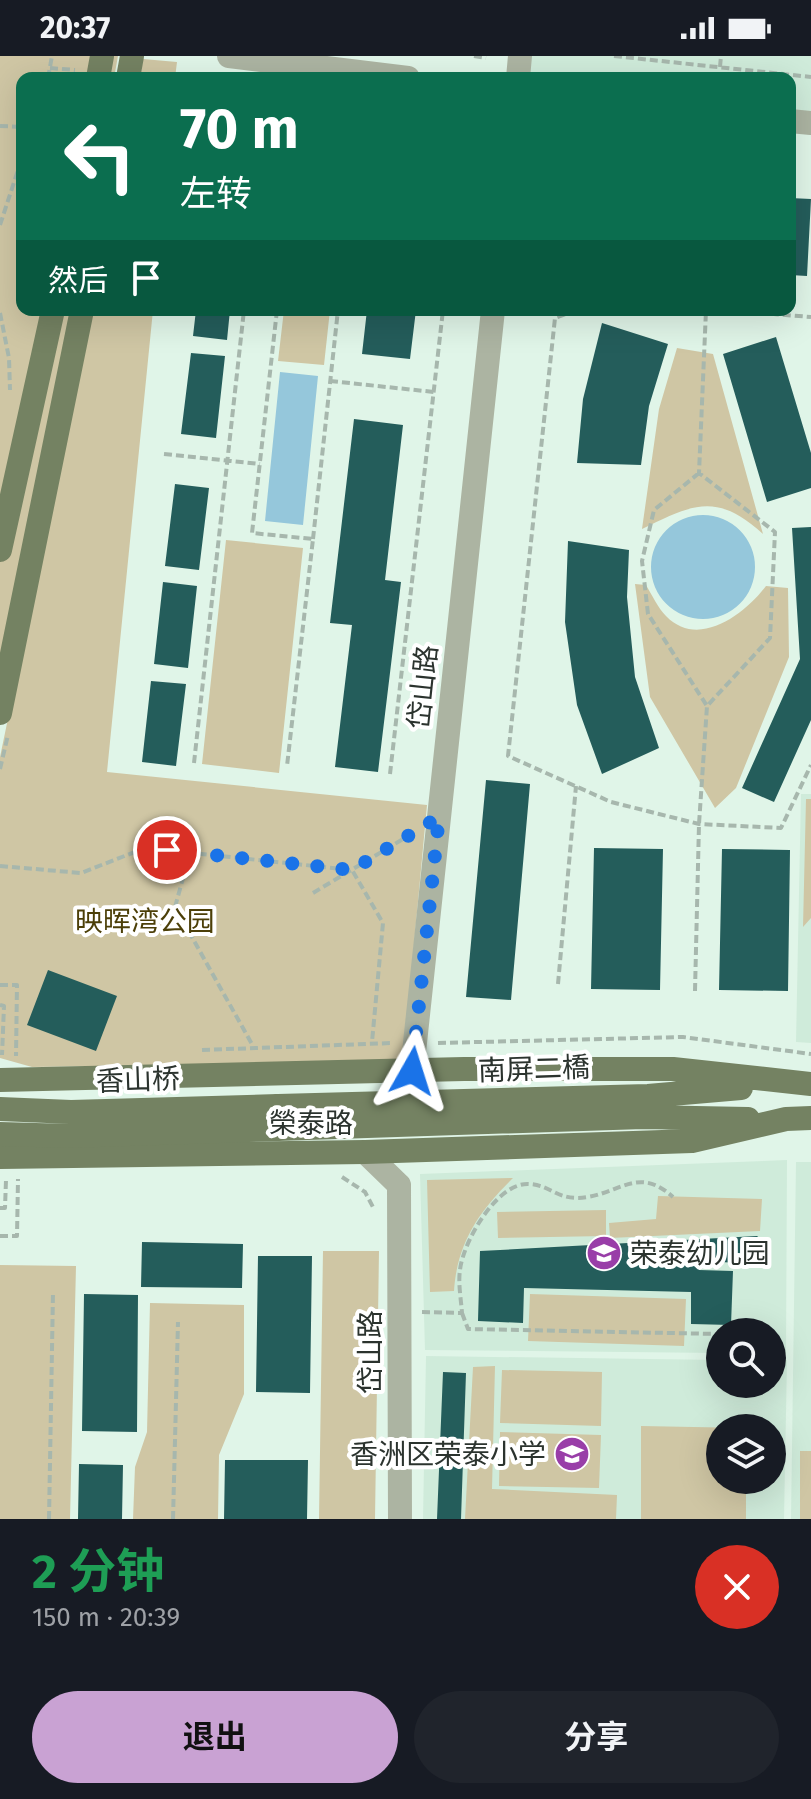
<!DOCTYPE html>
<html lang="zh">
<meta charset="utf-8">
<style>
:root{--surface:#171b24;--page:#20242c;--text:#f1f3f6;--muted:#9ea1a6;--accent:#c9a2d3}
body{margin:0;font-family:"Fira Sans","Noto Sans SC",sans-serif;background:var(--page);color:var(--text);height:100vh;display:flex;flex-direction:column;font-size:30px;white-space:nowrap}
*{box-sizing:border-box;margin:0}
p{font-size:26px;color:var(--muted)}
.icon{flex:none;width:44px;height:44px;fill:none;stroke:currentColor;stroke-width:2;stroke-linecap:round;stroke-linejoin:round}
.map{position:relative;height:1463px;overflow:hidden}
.details{display:flex;flex-direction:column;background:var(--surface);flex:1}
.details>*{flex:none}
.top-card{position:absolute;left:16px;top:16px;width:780px;height:244px;border-radius:16px;box-shadow:0 8px 32px #0002;background:#0b6e4f;color:#fff;overflow:hidden}
.buttons{position:absolute;left:706px;top:1262px;display:grid;gap:16px}
.buttons a{display:grid;place-items:center;width:80px;height:80px;border-radius:50%;background:var(--surface);box-shadow:0 8px 32px #0002;font-size:40px}
.pin{position:absolute;display:grid;place-items:center;width:68px;height:68px;color:#fff;margin:-34px;border:4px solid #fff;border-radius:50%;box-shadow:0 2px 8px #0007}
.me{position:absolute;width:88px;margin:-44px;rotate:6deg;stroke-linejoin:round;filter:drop-shadow(0 0 6px #0008)}
.turn{display:flex;align-items:center;gap:28px;height:168px;padding:0 32px;font-size:36px}
.turn .icon{width:104px;height:104px;stroke-width:2.5}
.turn b{display:block;font-size:56px;line-height:68px}
.then{display:flex;align-items:center;height:76px;padding:0 32px;background:#0003;gap:16px;font-size:30px}
.round{display:grid;place-items:center;flex:none;width:84px;height:84px;border-radius:42px;background:var(--page)}
.summary{display:flex;align-items:center;justify-content:space-between;height:136px;padding:0 32px}
h1{font-size:48px;font-weight:700;line-height:60px;color:#1e9e55}
.cta{display:flex;gap:16px;margin-top:auto;padding:16px 32px}
.cta a{flex:1;height:92px;border-radius:48px;background:var(--accent);color:#111;font-size:32px;font-weight:700;line-height:92px;text-align:center}
.cta a+a{background:var(--page);color:var(--text)}
.status{display:flex;justify-content:space-between;align-items:center;height:56px;padding:0 40px;background:var(--surface);direction:ltr}
.status svg{height:22px;fill:currentColor}
.map>svg:first-child{display:block}
.built{fill:#cfebda;fill-rule:evenodd}
.green{fill:#cfc6a4}
.water{fill:#95c7db}
.building{fill:#245d5b}
.lines{fill:none;stroke-linecap:round;stroke-linejoin:round}
.path{stroke:#a7b7ad;stroke-width:4;stroke-dasharray:8 4;stroke-linecap:butt}
.minor{stroke:#acb4a2;stroke-width:24}
.major{stroke:#748262;stroke-width:24}
.major-bridge{stroke:#748262;stroke-width:24}
.route{stroke:#1a73e8;stroke-width:14;stroke-dasharray:0 25.2}
.labels{text-anchor:middle;dominant-baseline:central;stroke-width:8;stroke-linejoin:round;paint-order:stroke}
.street-label{font-size:28px;fill:#2b332e;stroke:#fff}
.park-label{font-size:28px;fill:#4c3f08;stroke:#fff}
.poi-label{font-size:28px;fill:#2b332e;stroke:#fff;text-anchor:start}
</style>
<div class="status"><b>20:37</b><svg viewBox="0 0 49 12"><path d="M0 12V9h3v3zM5 12V6h3v6zM10 12V3h3v9zM15 12V0h3v12zM26 1h20v11H26zM47 4h2v5h-2z"/></svg></div>
<div class="map">
<svg width="811" height="1463" viewBox="0 0 811 1463">
<rect width="100%" height="100%" fill="#e0f5e8"/>
<path class="built" d="M526,0H811V59L790,57V22H524Z
M801,738H811V987L796,986Z
M787,1104L786,1298H772V1276H720V1297L425,1294L420,1118Z
M796,1106H811V1463H791Z
M426,1300L720,1304V1328H772V1304H787L784,1463H423ZM720,1372H772V1424H720Z"/>
<path class="green" d="M0,0H118L114,22H22V254H71L0,615Z
M143,3L177,6L175,22H140Z
M93,254H153L107,716L427,749L403,1006L32,1011L0,1002V701Z
M284,254H330L324,309L278,305Z
M677,292L713,298L763,478C717,436 693,448 642,473L659,353Z
M226,484L303,492L279,717L202,708Z
M635,528L646,529C652,539 658,552 666,560C699,594 746,557 766,530L788,532L789,601L736,732L715,752L650,641Z
M806,743H811V862L803,871Z
M513,1122C479,1155 457,1187 454,1235L430,1236L427,1124Z
M658,1140L762,1143L760,1175L610,1182L609,1167L656,1163Z
M606,1154V1180L498,1182L497,1156Z
M323,1195H379L375,1463H319Z
M0,1209L76,1210L70,1463H0Z
M530,1238L686,1243L684,1290L528,1285Z
M150,1247L244,1249V1338L219,1399L218,1463H133L135,1411L147,1376Z
M495,1310L492,1433L617,1439L616,1463H465L473,1311Z
M502,1314L602,1316L601,1370L500,1367Z
M641,1370L746,1372H720V1424H746V1463H641Z
M500,1376L601,1379L599,1432L499,1430Z
M800,1395H811V1463H800Z"/>
<path class="water" d="M280,316L318,320L303,469L265,465Z
M651 511a52 52 0 1 1 104 0a52 52 0 1 1-104 0Z"/>
<path class="building" d="M790,142L811,143L807,220L790,219Z
M196,254H230L227,284L193,280Z
M367,254H416L410,303L362,298Z
M602,267L668,288L649,350L641,409L577,407L583,343Z
M776,281L811,397V432L767,446L723,298Z
M191,297L225,300L216,382L181,378Z
M354,363L403,369L385,524L401,526L378,716L335,711L352,569L330,567Z
M175,428L209,432L199,514L165,510Z
M811,471V664L774,746L742,732L800,603L792,472Z
M568,485L629,494L627,541L635,621L659,692L602,718L577,649L565,566Z
M163,526L197,530L188,612L154,608Z
M151,625L186,628L176,710L142,706Z
M486,724L530,728L511,944L466,941Z
M594,792L663,793L660,934L591,933Z
M722,793L790,794L788,935L719,934Z
M48,914L117,940L96,995L27,969Z
M757,1180L763,1185L761,1208L699,1205V1214L733,1215L731,1269L691,1268V1236L524,1232L523,1267L478,1265L480,1195Z
M142,1186L243,1188L242,1232L141,1231Z
M258,1200H312L310,1337L256,1336Z
M84,1238L138,1239L137,1376L82,1375Z
M443,1316L466,1317L461,1463H437Z
M225,1404H308L307,1463H224Z
M79,1408L123,1409L122,1463H78Z"/>
<g class="lines">
<path class="path" d="M474,0L486,2
M614,0L811,21
M720,11L721,0
M50,12L75,14
M48,22L52,0
M0,70L22,71
M0,169L22,102
M277,254L252,477L313,483L287,710
M576,254L555,262L508,700L611,746L699,768L781,772L811,709
M723,254L811,261
M0,257L9,302L10,334
M330,325L434,336
M164,398L260,408
M699,417L654,454L642,505L648,558L707,650
M313,483L338,254
M194,707L244,254
M0,713L8,679
M390,718L443,254
M190,797L175,851L253,990
M0,810L81,817L145,792L352,814L383,867L372,986
M313,837L413,777
M558,928L576,730
M0,929H17L16,1000
M695,935L699,768L707,650L770,582L775,476L699,417L706,254
M0,949L4,950L2,999
M438,987L683,981L811,998
M202,994L393,987
M342,1121L365,1136L374,1153
M0,1152H5L6,1124
M0,1180H17L18,1123
M422,1256L462,1257C461,1243 458,1227 460,1214C463,1186 497,1126 529,1128C552,1129 557,1146 588,1141C622,1135 640,1111 673,1141
M462,1257L468,1273L720,1278
M772,1279H774
M49,1463L53,1236
M173,1463L178,1266"/>
<path class="minor" d="M229,0L408,22
M518,22L520,0
M790,65L811,67
M412,1015L493,254
M365,1096L399,1129
M399,1129L400,1463"/>
<path class="major" d="M98,22L102,0
M128,22L132,0
M0,494L53,254
M0,657L82,254
M0,1024L464,1013H673L811,1028
M278,1050L648,1040L741,1032
M277,1073L643,1061L748,1063
M0,1101L365,1096L692,1085L786,1063L811,1062"/>
<path class="major-bridge" d="M0,1053L71,1056L278,1050
M0,1078L70,1080L277,1073"/>
</g>
<g class="lines">
<path class="route" d="M167,794L352,814L439,761L412,1015"/>
</g>
<defs>
<symbol id="school-disc" viewBox="-11 -11 22 22"><circle r="9.5" fill="#993ea8" stroke="#fff"/><path d="M0-5L7-2L0 1L-7-2ZM-4 1L0 2.5L4 1V4Q0 6-4 4Z" fill="#fff"/></symbol>
</defs>
<g fill-rule="evenodd">
<use href="#school-disc" x="584" y="1177" width="40" height="40"/>
<use href="#school-disc" x="552" y="1378" width="40" height="40"/>
</g>
<g class="labels">
<g class="street-label">
<text transform="translate(423 631) rotate(-84)">岱山路</text>
<text transform="translate(534 1013) rotate(-2)">南屏二橋</text>
<text transform="translate(138 1024) rotate(-2)">香山桥</text>
<text x="311" y="1067">榮泰路</text>
<text transform="translate(370 1296) rotate(-90)">岱山路</text>
</g>
<g class="park-label">
<text x="145" y="865">映晖湾公园</text>
</g>
<g class="poi-label">
<text x="630" y="1197">荣泰幼儿园</text>
<text x="546" y="1398" text-anchor="end">香洲区荣泰小学</text>
</g>
</g>
</svg>
<div class="buttons">
<a><svg class="icon" aria-label="search" viewBox="0 0 24 24"><circle cx="10" cy="10" r="6"/><path d="M15 15l6 6"/></svg></a>
<a><svg class="icon" aria-label="layers" viewBox="0 0 24 24"><path d="M12 4l9 5-9 5-9-5zM3 14l9 5 9-5"/></svg></a>
</div>
<div class="pin" style="left:167px;top:794px;background:#d93025"><svg class="icon" aria-label="arrive" viewBox="0 0 24 24"><path d="M6 21V4h12l-3 4 3 4H6"/></svg></div>
<svg class="me" style="left:412px;top:1015px" viewBox="-20 -20 40 40"><path d="M0-17L14 15 0 8-14 15z" fill="#1a73e8" stroke="#fff" stroke-width="4"/></svg>
<div class="top-card">
<div class="turn"><svg class="icon" aria-label="left" viewBox="0 0 24 24"><path d="M17 20v-9H6M10 6l-5 5 5 5"/></svg><div><b>70 m</b>左转</div></div>
<div class="then">然后<svg class="icon" aria-label="arrive" viewBox="0 0 24 24"><path d="M6 21V4h12l-3 4 3 4H6"/></svg></div>
</div>
</div>
<section class="details">
<div class="summary"><div><h1>2 分钟</h1><p>150 m · 20:39</p></div><a class="round" style="background:#d93025;color:#fff"><svg class="icon" aria-label="close" viewBox="0 0 24 24"><path d="M6 6l12 12M18 6L6 18"/></svg></a></div>
<div class="cta"><a>退出</a><a>分享</a></div>
</section>
